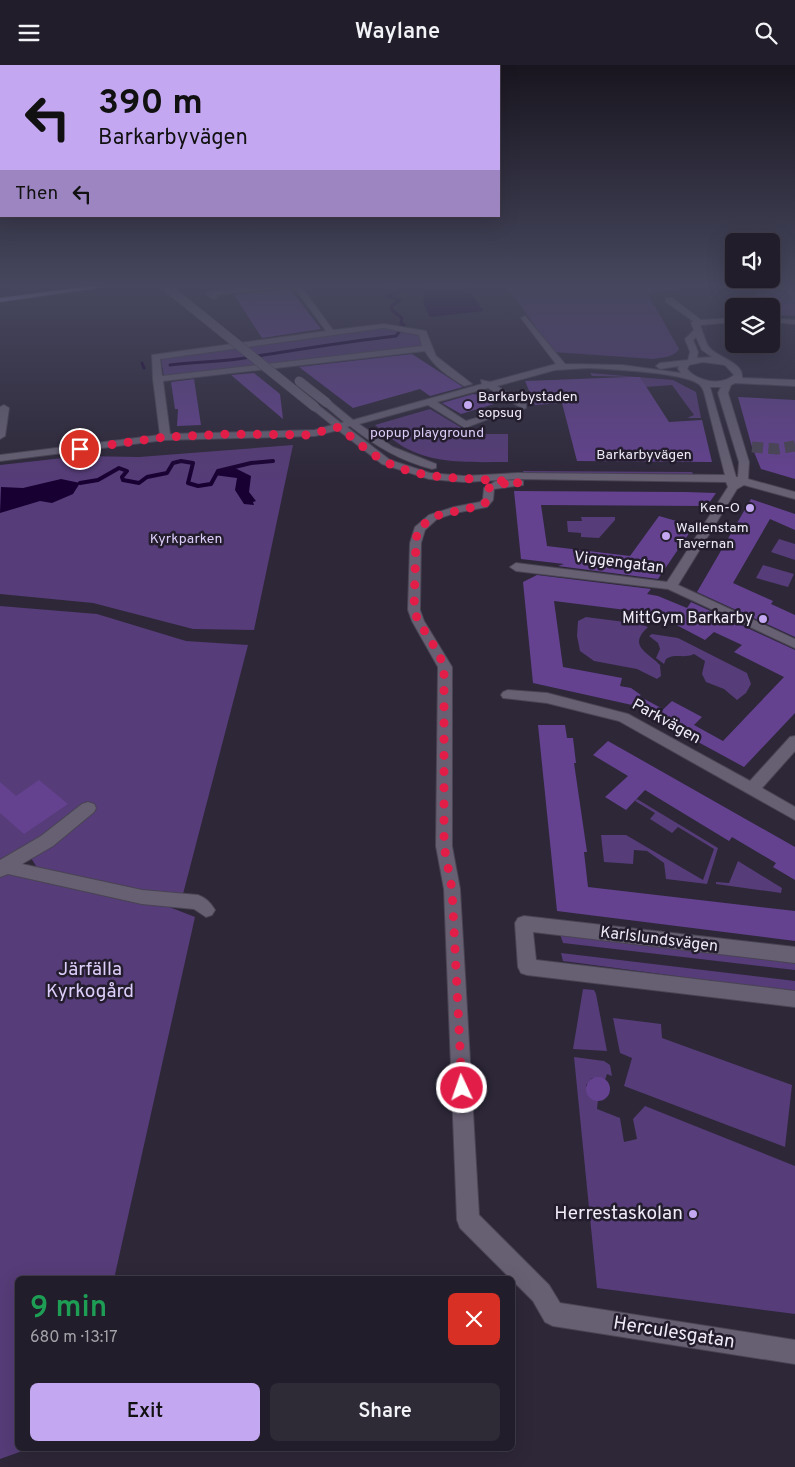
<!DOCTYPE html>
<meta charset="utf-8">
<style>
:root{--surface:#221d2a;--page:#2e2a36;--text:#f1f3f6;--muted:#a2a2a8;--line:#3f3b47;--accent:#c4a7f1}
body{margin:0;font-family:Overpass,sans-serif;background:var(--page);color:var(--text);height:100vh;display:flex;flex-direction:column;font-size:19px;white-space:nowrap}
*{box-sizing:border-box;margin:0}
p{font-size:16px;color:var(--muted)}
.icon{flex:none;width:28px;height:28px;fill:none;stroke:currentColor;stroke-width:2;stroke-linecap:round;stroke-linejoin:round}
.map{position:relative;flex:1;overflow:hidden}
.details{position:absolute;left:15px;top:1211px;width:500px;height:175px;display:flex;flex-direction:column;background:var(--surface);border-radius:8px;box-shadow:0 5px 20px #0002,0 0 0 1px var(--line)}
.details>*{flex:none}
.hud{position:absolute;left:0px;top:0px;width:500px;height:152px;box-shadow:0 5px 20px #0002,0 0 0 1px var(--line);background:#c4a7f1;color:#111;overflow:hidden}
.tools{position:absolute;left:725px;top:168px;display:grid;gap:10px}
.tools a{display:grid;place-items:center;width:55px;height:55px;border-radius:8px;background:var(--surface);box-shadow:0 5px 20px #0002,0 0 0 1px var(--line);font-size:25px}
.pin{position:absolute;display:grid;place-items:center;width:42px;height:42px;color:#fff;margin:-21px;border:2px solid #fff;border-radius:50%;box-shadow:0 1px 5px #0007}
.me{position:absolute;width:55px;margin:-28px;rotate:357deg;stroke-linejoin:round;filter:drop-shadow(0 0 4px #0008)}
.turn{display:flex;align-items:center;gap:18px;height:105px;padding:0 15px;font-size:22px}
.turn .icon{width:65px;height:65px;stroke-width:2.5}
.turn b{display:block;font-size:35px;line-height:42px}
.then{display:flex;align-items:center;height:48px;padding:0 15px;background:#0003;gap:10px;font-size:19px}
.round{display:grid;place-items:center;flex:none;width:52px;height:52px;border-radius:8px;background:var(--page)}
.headline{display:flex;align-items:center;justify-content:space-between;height:85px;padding:0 15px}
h1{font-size:30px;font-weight:600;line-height:38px;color:#1e9e55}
.button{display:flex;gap:10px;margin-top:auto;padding:10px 15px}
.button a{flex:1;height:58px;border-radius:8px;background:var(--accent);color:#111;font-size:20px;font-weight:600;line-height:58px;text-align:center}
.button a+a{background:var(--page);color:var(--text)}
header{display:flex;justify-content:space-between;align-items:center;height:65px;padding:0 15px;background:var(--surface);font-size:22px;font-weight:600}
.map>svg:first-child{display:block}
.green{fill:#563c78}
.water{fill:#180032}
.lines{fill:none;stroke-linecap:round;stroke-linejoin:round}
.stream-far1{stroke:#180032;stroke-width:3}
.stream{stroke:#180032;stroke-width:4}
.building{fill:#644290}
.minor-tunnel{stroke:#4a4455;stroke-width:11;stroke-dasharray:11 5.5;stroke-linecap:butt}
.minor-casing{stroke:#494453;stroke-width:2}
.highway-casing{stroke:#494453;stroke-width:2}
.minor{fill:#676073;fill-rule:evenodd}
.highway{fill:#c1a6ed;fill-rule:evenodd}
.minor-bridge-casing{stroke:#494453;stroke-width:10;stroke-linecap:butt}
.minor-bridge{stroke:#676073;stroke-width:9}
.route{stroke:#e11d48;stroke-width:9;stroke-dasharray:0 16.2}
.poi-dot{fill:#c4a7f1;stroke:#231d2d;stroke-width:2}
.labels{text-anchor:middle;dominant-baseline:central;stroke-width:5;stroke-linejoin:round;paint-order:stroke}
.far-poi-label{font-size:14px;fill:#efebf7;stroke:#231d2d;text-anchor:start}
.far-park-label{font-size:14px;fill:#decefa;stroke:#231d2d}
.far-street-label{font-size:14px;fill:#efebf7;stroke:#231d2d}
.street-label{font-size:16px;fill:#efebf7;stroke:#231d2d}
.poi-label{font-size:16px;fill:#efebf7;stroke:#231d2d;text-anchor:end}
.near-park-label{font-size:19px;fill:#decefa;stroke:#231d2d}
.near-poi-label{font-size:19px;fill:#efebf7;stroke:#231d2d;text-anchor:end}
.near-street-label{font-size:19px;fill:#efebf7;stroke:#231d2d}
</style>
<header><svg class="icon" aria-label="menu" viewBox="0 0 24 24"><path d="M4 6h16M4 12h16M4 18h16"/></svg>Waylane<svg class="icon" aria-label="search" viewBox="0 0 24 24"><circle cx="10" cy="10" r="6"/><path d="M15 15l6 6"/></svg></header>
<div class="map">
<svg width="795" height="1402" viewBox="0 0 795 1402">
<rect width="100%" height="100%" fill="#2d2738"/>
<path class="green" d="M506,220H697L648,229L679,284C673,293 663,292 654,294L553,287Z
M735,220L795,222V251L771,250V241H734L736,235L756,231L757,224Z
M375,262L421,269L422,282L164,311L161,294Z
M590,308L673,315L696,327L701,353H687L694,350L672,320L646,322L640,312L592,311Z
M430,344L472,369H508V397C471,397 431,400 399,379C391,374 383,366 375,360Z
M293,380L254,565L193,564L93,538L0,529V400L81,391L139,392Z
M523,406L692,407L693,409L524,408Z
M581,452H615V455L599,473L581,472V468L568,467L567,456H582Z
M779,474L795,479V495L771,487Z
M763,500L794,509L788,522L756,513Z
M0,541L97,549L186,576L248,580L183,829L137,824L38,804L24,782L0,794Z
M586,552L640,559L648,562C627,581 648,587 660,600L661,611L657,614L637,604L594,596L580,586L577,571L578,556Z
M652,569L678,573L747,608L751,619L746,628L737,635L724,624L706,617L702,609L705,596L694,589C684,594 675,588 666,594L664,599L656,593L660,584L658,578L649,571Z
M637,734L718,783L707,819L666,814L664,798L647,786L634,785L633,799L604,797L601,770H626L703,815L714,784L678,762L672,768L650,754L655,748L635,736Z
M738,796L782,823L781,828L716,819V817L729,818Z
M9,806L159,838L195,852L114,1214H18V1384H28L0,1394V809Z
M560,869L795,896V905L563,878Z
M561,888L795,916V927L563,896Z
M583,924L594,925L596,929L607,986L573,984Z
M613,953L661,959L662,973L792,1020L785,1082L624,1021L632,993L620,988Z
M574,992L604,996L610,1000L612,1011L607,1009L605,1015L592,1013L586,1020C587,1028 590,1032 598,1035L597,1044L620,1053L624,1077L637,1074L633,1054L645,1041L795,1101V1249L597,1223Z"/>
<path class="water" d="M426,220H466L483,246L430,252L423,237Z
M235,403L251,411L249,427L256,436L253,437L254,440L244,439L235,425L237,413L214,410L218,406Z
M61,414L80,418L73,429L52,438L40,436L0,448L1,422L23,423Z"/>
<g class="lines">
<path class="stream-far1" d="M142,298L144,303
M170,300C193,297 216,297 238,294C291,286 342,277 396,271L404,260L401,259L402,253L392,245L391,241L400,235L386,231L404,225L381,220"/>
<path class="stream" d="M80,418L98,415L119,403L127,406L122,412L123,415L139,418L147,412L167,408L173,398L181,396L193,398L188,418L198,421L211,419L218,406L251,398L273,396"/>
</g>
<path class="building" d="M290,224L321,264L262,273L234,230Z
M412,289L463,322L430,331L420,324L353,343L299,302Z
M254,308L280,329L283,354L231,310Z
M629,312H640L669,357L702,355L712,397L577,396L562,338L535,340L525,316Z
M194,314L201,360L177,361L178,344H175L171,317Z
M473,329L479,330L494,339L461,349L442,338Z
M738,332L795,335V414L761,404L752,382Z
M514,426L685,427L716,428L707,441L541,440L547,481L630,491L659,451L694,461L658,514L558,501L564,499L521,494Z
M751,434L795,449V465L770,454L733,518L773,536L771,539L795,550V572L697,527Z
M537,510L651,524L647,529L658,531L687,543L691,537L795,585V648L744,702L654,653L672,636L702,652L694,660L723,676L784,612L734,587L742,580L714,567L705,575L665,554L642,547L554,536L563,602L622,613L620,621L631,623L641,630L639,631L661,643L659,646L533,618L523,517Z
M538,660H565L567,673H573L576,698H574L587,787H584L588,822L795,846V876L557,846Z
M608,676L795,782V815L773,802L776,798L732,772L729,776L645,725L626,745L605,732L628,711L593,690Z
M39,715L68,739L24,769L0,748V717L16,731Z
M586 1024a12 12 0 1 1 24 0a12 12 0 1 1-24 0Z"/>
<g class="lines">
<path class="minor-tunnel" d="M752,382L777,384L795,381"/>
<defs>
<path id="minor" d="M270,220H300L333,265L384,259L426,266L436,291L472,319L464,321C448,311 434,302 425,286L163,316L170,369L315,365L332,360L312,344V340H318L341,358L344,357L324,340V336H330L353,355L482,319L481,315L490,317L556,299L521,253L525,251L565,299L622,300L681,308L678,304L679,301L660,304L656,301L660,298L688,295L690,287L685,274L694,265L691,258L693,256L666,237V233H672L701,255L734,253V257L700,260C703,267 705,277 709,282C718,293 744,297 742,313L795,315V321L735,318L731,320L728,328L749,397L748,414L795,427V434L744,420L737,424L678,520L795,574V583L668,524L516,506L510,502L516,498L667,517L728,422L726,417L518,414L464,417L429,414L382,399L338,365L315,371L165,375L0,396V390L160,370L153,314L152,290L326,266L294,222L215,230L217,232L213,234L206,228L210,226ZM384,263L419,270L422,281L162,311L160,294ZM696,272L702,285L712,292L697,293L698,287L693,275ZM703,297L725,300L734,310C721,321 698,317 687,304L689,300ZM587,303C608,304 686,307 700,320C702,322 703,325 704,327L725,410L518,408L464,411L430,408L390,395L347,362L350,361C375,381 401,396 432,404L436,403V399L393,382L359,359L428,340L465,363L488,354L483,351L466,356L437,337L488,323L523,344L526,343V339L497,321L555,305ZM710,322H721L718,328L739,397L738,412H736Z
M771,253L795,255V259L771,257Z
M4,340L9,343L5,371L0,374V342Z
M519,415L523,416V420L494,424L493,435L487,442L455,448L437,454L425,465L421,478L420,545L424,556L452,602V781L460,824L479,1150L549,1220L560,1238L795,1275V1299L553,1261L545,1257L533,1236L460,1163L457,1155L444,824L436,781L438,602L412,556L408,545L410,478L415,462L429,450L454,442L480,437L483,434L484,423L496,416Z
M508,625L547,628L628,649L750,716L790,672L795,671V686L762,723L795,742V755L619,656L547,638L503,633L501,630L503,627Z
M88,737L94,739L96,743L94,747L53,781L22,799L142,825L198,830C206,833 211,838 215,845L212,850L206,852L194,844L142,839L8,809L0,812V795L41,771L82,739Z
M524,851L795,882V898L533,867L536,895L795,926V942L527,910L521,908L518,902L515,858L518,853Z"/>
<path id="highway" d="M98,220H120L0,237V233Z"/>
</defs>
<use href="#minor" class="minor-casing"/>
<use href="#highway" class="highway-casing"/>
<use href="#minor" class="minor"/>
<use href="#highway" class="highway"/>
<defs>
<path id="minor-bridge" d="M164,220L315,342
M299,316L327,338"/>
</defs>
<use href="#minor-bridge" class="minor-bridge-casing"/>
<use href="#minor-bridge" class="minor-bridge"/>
</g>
<linearGradient id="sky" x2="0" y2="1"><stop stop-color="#19151f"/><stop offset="0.53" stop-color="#46475e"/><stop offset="1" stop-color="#46475e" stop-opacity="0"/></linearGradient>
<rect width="795" height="416" fill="url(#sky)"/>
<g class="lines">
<path class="route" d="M80,384L165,372L229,369L306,370L339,362C354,374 369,388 386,397C427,418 475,411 519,418L496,419L489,423L488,435L483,440L435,451L419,463L416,474L414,546C422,566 437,581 444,602V781L452,824L462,1023"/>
</g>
<g class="poi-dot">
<circle cx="468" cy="340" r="5"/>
<circle cx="750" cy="443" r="5"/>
<circle cx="666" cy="471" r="5"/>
<circle cx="763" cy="554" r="5"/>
<circle cx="693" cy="1149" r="5"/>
</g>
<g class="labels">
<g class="far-poi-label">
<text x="478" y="332">Barkarbystaden<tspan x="478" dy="16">sopsug</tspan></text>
<text x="740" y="443" text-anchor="end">Ken-O</text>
<text x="676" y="463">Wallenstam<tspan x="676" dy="16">Tavernan</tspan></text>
</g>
<g class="far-park-label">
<text x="427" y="368">popup playground</text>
<text x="186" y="474">Kyrkparken</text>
</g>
<g class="far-street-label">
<text x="644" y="390">Barkarbyvägen</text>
</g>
<g class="street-label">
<text transform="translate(619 498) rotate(7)">Viggengatan</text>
<text transform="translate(666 657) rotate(29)">Parkvägen</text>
<text transform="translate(659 875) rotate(7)">Karlslundsvägen</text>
</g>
<g class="poi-label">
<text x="753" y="554">MittGym Barkarby</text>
</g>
<g class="near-park-label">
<text x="90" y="905">Järfälla<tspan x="90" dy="22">Kyrkogård</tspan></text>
</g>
<g class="near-poi-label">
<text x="683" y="1149">Herrestaskolan</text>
</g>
<g class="near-street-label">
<text transform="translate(674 1268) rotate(9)">Herculesgatan</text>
</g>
</g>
</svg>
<div class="tools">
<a><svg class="icon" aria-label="sound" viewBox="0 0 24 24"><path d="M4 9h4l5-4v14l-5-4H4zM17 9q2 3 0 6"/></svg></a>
<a><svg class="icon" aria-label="layers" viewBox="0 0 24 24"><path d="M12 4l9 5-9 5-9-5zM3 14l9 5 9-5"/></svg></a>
</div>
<div class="pin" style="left:80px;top:384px;background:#d93025"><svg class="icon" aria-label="arrive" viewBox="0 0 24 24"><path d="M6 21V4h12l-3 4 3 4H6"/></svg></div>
<svg class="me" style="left:462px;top:1023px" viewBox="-20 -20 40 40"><circle r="17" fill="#e11d48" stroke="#fff" stroke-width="3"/><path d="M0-11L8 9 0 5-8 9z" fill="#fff"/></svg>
<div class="hud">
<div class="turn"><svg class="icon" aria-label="left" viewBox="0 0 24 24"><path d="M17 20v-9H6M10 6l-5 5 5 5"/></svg><div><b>390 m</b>Barkarbyvägen</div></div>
<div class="then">Then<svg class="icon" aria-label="left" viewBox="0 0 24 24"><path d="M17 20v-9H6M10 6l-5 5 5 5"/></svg></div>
</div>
<section class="details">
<div class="headline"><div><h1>9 min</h1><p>680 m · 13:17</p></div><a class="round" style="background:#d93025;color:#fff"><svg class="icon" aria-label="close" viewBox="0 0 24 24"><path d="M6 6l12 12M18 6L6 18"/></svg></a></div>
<div class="button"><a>Exit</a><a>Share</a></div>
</section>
</div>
